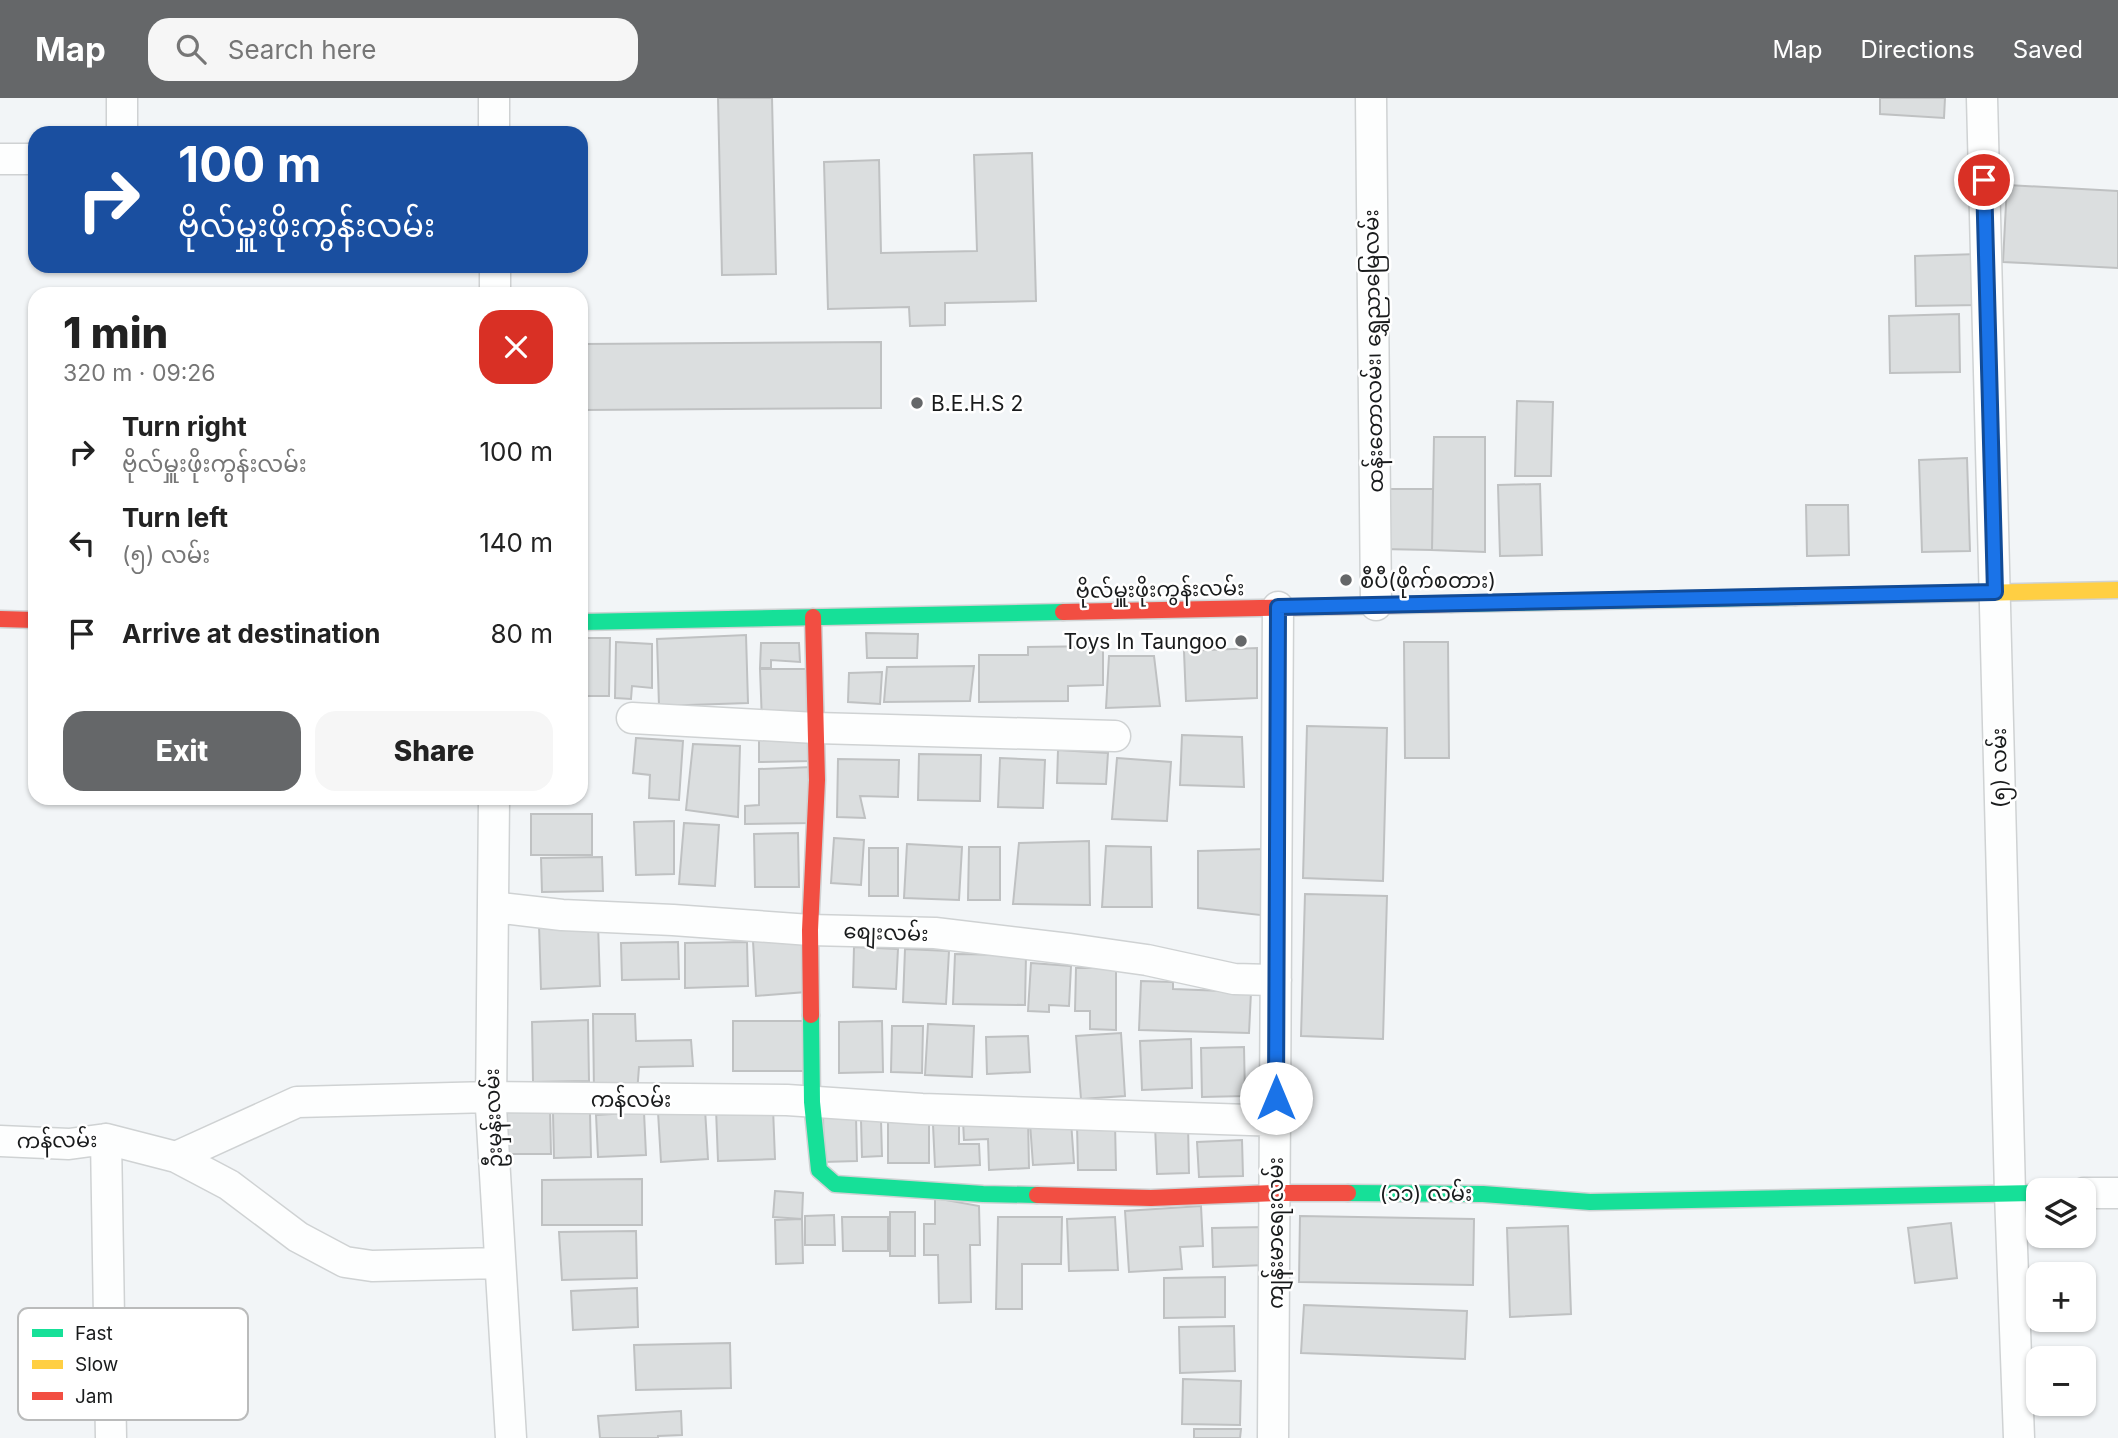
<!DOCTYPE html>
<meta charset="utf-8">
<style>
:root{--surface:#fff;--page:#f6f6f6;--text:#222;--muted:#767676;--accent:#656769}
body{margin:0;font-family:Inter,"Noto Sans Myanmar",sans-serif;background:var(--page);color:var(--text);height:100vh;display:flex;flex-direction:column;font-size:26px;white-space:nowrap}
*{box-sizing:border-box;margin:0}
p{font-size:23px;color:var(--muted)}
.icon{flex:none;width:38px;height:38px;fill:none;stroke:currentColor;stroke-width:2;stroke-linecap:round;stroke-linejoin:round}
.map{position:relative;flex:1;overflow:hidden}
.details{position:absolute;left:28px;top:189px;width:560px;height:518px;display:flex;flex-direction:column;background:var(--surface);border-radius:21px;box-shadow:0 2px 5px #0004}
.details>*{flex:none}
.guide{position:absolute;left:28px;top:28px;width:560px;height:147px;border-radius:21px;box-shadow:0 2px 5px #0004;background:#1a4fa0;color:#fff;overflow:hidden}
.tools{position:absolute;left:2026px;top:1080px;display:grid;gap:14px}
.tools a{display:grid;place-items:center;width:70px;height:70px;border-radius:14px;background:var(--surface);box-shadow:0 2px 5px #0004;font-size:35px}
.pin{position:absolute;display:grid;place-items:center;width:60px;height:60px;color:#fff;margin:-30px;border:4px solid #fff;border-radius:50%;box-shadow:0 2px 7px #0007}
.me{position:absolute;width:77px;margin:-38px;rotate:0deg;stroke-linejoin:round;filter:drop-shadow(0 0 5px #0008)}
.turn{display:flex;align-items:center;gap:24px;height:147px;padding:0 35px;font-size:32px}
.turn .icon{width:91px;height:91px;stroke-width:2.5}
.turn b{display:block;font-size:49px;line-height:60px}
.round{display:grid;place-items:center;flex:none;width:74px;height:74px;border-radius:21px;background:var(--page)}
.headline{display:flex;align-items:center;justify-content:space-between;height:119px;padding:0 35px}
h1{font-size:42px;font-weight:800;line-height:52px}
.primary-button{display:flex;gap:14px;margin-top:auto;padding:14px 35px}
.primary-button a{flex:1;height:80px;border-radius:21px;background:var(--accent);color:#fff;font-size:28px;font-weight:800;line-height:80px;text-align:center}
.primary-button a+a{background:var(--page);color:var(--text)}
ul{padding:0;list-style:none}
li{display:flex;align-items:center;gap:21px;height:91px;padding:0 35px}
li div{flex:1}
li b{display:block;font-size:26px}
li em{font-style:normal}
header{display:flex;align-items:center;gap:42px;box-sizing:border-box;height:98px;padding:0 35px;background:var(--accent);color:#fff}
header strong{font-size:33px}
nav{display:flex;gap:38px;margin-inline-start:auto;font-size:24px}
.search{width:490px;height:63px;background:var(--page);display:flex;align-items:center;gap:18px;box-sizing:border-box;padding:0 24px;border-radius:21px;color:var(--muted);font-size:26px}
.map>svg:first-child{display:block}
.building{fill:#dbdedf;stroke:#bfc1c2;stroke-width:2}
.lines{fill:none;stroke-linecap:round;stroke-linejoin:round}
.street-casing{stroke:#cfd2d3;stroke-width:33}
.fast-casing{stroke:#cfd2d3;stroke-width:19}
.slow-casing{stroke:#cfd2d3;stroke-width:19}
.jam-casing{stroke:#cfd2d3;stroke-width:19}
.street{stroke:#fdfefe;stroke-width:30}
.fast{stroke:#16e098;stroke-width:16}
.slow{stroke:#ffcf43;stroke-width:16}
.jam{stroke:#f24e42;stroke-width:16}
.route-casing{stroke:#114b97;stroke-width:18}
.route{stroke:#1a73e8;stroke-width:12}
.poi-dot{fill:#656769;stroke:#fff;stroke-width:2.5}
.labels{text-anchor:middle;dominant-baseline:central;stroke-width:5;stroke-linejoin:round;paint-order:stroke}
.street-label{font-size:21px;fill:#191b1c;stroke:#fff}
.poi-label{font-size:21px;fill:#191b1c;stroke:#fff;text-anchor:start}
.key{fill:#fff;stroke:#babbbb;stroke-width:2}
.key-label{font-size:19px;fill:#191b1c}
</style>
<header>
<strong>Map</strong>
<div class="search"><svg class="icon" aria-label="search" viewBox="0 0 24 24"><circle cx="10" cy="10" r="6"/><path d="M15 15l6 6"/></svg>Search here</div>
<nav><a>Map</a><a>Directions</a><a>Saved</a></nav>
</header>
<div class="map">
<svg width="2118" height="1340" viewBox="0 0 2118 1340">
<rect width="100%" height="100%" fill="#f2f5f7"/>
<path class="building" d="M718,0H772L776,176L722,177Z
M1880,0H1945L1944,20L1880,16Z
M1032,55L1036,203L945,205V227L910,228L909,209L828,211L824,64L879,62L881,155L977,153L974,57Z
M2007,87L2118,93V170L2003,164Z
M1978,156L1979,207L1916,208L1915,158Z
M1959,216L1960,274L1890,275L1889,218Z
M881,244V310L583,312V246Z
M1517,303L1553,304L1551,378H1515Z
M1434,339H1485V454L1432,452Z
M1967,360L1970,453L1922,454L1919,362Z
M1540,386L1542,457L1500,458L1498,387Z
M1381,391H1433L1432,452L1381,451Z
M1806,407H1848L1849,457L1807,458Z
M866,535L918,536L917,560H867Z
M746,537L748,605L659,608L657,541Z
M581,540H610L609,598H581Z
M616,544L652,546V590L632,588L631,601L615,600Z
M1404,544H1448L1449,660H1405Z
M761,545H799L800,564L771,562V570H760Z
M1103,548V587L1068,588V603L979,604V557H1028V549Z
M1257,550V600L1186,603L1184,553Z
M1109,558H1154L1160,608L1106,610Z
M974,568L970,603L884,604L887,569Z
M760,571H810L814,624H762Z
M882,574L880,606L848,604L849,575Z
M1307,628L1387,630L1383,783L1303,780Z
M811,633V663L759,664V634Z
M1182,637L1242,639L1244,689L1180,687Z
M636,640L683,643L679,702L649,700L650,677L633,675Z
M693,646L740,648L738,719L686,712Z
M1058,652L1108,655L1106,686L1057,685Z
M919,656L981,657L980,703L918,702Z
M1000,660L1045,662L1043,710L998,709Z
M1117,660L1171,664L1167,723L1112,721Z
M838,661L899,662L898,699L860,698L865,720L837,719Z
M812,669L813,725L745,726V708L759,707V671Z
M531,716H592V757H531Z
M674,723V776L636,777L634,724Z
M684,725L719,727L715,788L679,786Z
M798,735L799,789H755L754,736Z
M834,740L864,742L861,787L831,785Z
M1089,743L1090,807L1013,806L1019,745Z
M907,746L962,749L959,802L904,800Z
M1106,748L1151,749L1152,809H1102Z
M969,749H1000V802H968Z
M869,750H898V798H869Z
M1266,751L1269,818L1198,810V753Z
M602,759L603,793L542,794L541,760Z
M1305,796L1387,798L1383,941L1301,938Z
M598,825L600,888L541,891L539,827Z
M803,839L806,894L756,898L753,843Z
M678,844L679,881L622,882L621,845Z
M747,844L748,888L685,890V845Z
M854,849L898,851L896,891L853,889Z
M905,851L949,853L946,906L903,904Z
M955,856L1026,857L1025,907L953,906Z
M1031,865L1071,868L1069,908L1049,907V914L1028,913Z
M1076,870H1116V932L1090,931V913H1075Z
M1141,883L1173,884V891L1251,894L1249,935L1139,932Z
M593,916H635L636,943L691,942L693,968L639,969L637,995H594Z
M588,922L589,983L533,984L532,924Z
M733,923H805V973H733Z
M882,923L883,974L839,975V924Z
M928,926L974,928L972,979L925,977Z
M892,928H923L922,975L891,974Z
M1121,935L1125,998L1081,1001L1076,938Z
M1028,938L1030,974L987,976L986,939Z
M1191,941L1192,990L1142,992L1140,943Z
M1244,949L1245,998L1202,999L1201,950Z
M550,1009L551,1056H507V1010Z
M773,1010L775,1061L718,1063L716,1011Z
M705,1011L708,1061L661,1064L658,1014Z
M644,1014L646,1057L598,1059L596,1017Z
M553,1015H590L591,1059L554,1060Z
M823,1018H856L857,1063L824,1064Z
M888,1019H929V1065H888Z
M1028,1020L1029,1070L989,1072L988,1041L964,1042L963,1023Z
M861,1022H881L882,1058L862,1059Z
M1071,1023L1074,1065L1033,1067L1030,1025Z
M1115,1025L1116,1072H1078L1077,1026Z
M959,1026V1046H979L980,1067L935,1069L933,1027Z
M1188,1026L1189,1075L1157,1076L1155,1027Z
M1242,1042L1243,1078L1199,1079L1197,1044Z
M642,1081V1127H542V1082Z
M775,1093L803,1095L802,1121L773,1119Z
M935,1100L979,1108L980,1147H970L971,1204L939,1205L938,1157H924V1126H935Z
M1201,1108L1203,1148L1180,1149L1182,1171L1129,1174L1125,1113Z
M890,1114H915V1158H890Z
M834,1117L835,1147H805V1118Z
M1300,1118L1474,1121L1473,1187L1299,1184Z
M842,1119H888V1153H843Z
M998,1119H1062L1061,1166H1022V1211H996Z
M1115,1119L1118,1172L1069,1173L1067,1121Z
M802,1121L803,1165L776,1166L775,1122Z
M1951,1125L1957,1180L1915,1185L1908,1130Z
M1568,1128L1571,1216L1510,1219L1507,1130Z
M1265,1129L1266,1167L1213,1169L1212,1130Z
M636,1133L637,1180L562,1182L559,1134Z
M1225,1179V1219L1164,1220V1180Z
M637,1190L638,1229L573,1232L571,1193Z
M1304,1207L1467,1213L1465,1261L1301,1255Z
M1234,1228L1235,1273L1180,1275L1179,1229Z
M730,1245L731,1290L636,1292L634,1247Z
M1183,1281L1241,1283L1240,1327L1182,1326Z
M681,1313L682,1337L658,1338V1340H600L598,1318Z
M1194,1331H1241L1240,1340H1194Z"/>
<g class="lines">
<defs>
<path id="street" d="M494,0V35
M1371,0L1376,507
M1982,0L2010,1095L2019,1340
M122,35V0
M0,61H35
M495,168V196
M632,620L816,630L1115,638
M494,700L491,1010L511,1340
M493,809L562,817L673,822L810,832L935,835L1069,851L1147,862L1234,881L1276,882
M106,1041L111,1340
M0,1043L69,1046L106,1041L176,1059L297,1004L491,999L787,1002L922,1011L1276,1023
M176,1059L229,1087L298,1139L345,1164L372,1168L500,1165
M2084,1095H2118
M1273,1340L1278,509"/>
<path id="fast" d="M1451,506L1795,499
M581,524L1063,514
M811,917L812,1004L819,1072L835,1086L983,1096L1037,1097
M1348,1095L1483,1096L1590,1104L2039,1095"/>
<path id="slow" d="M1795,499L2118,492"/>
<path id="jam" d="M1063,514L1451,506
M0,521L35,522
M811,917L810,832L817,682L813,519
M1037,1097L1151,1100L1275,1095H1348"/>
</defs>
<use href="#street" class="street-casing"/>
<use href="#fast" class="fast-casing"/>
<use href="#slow" class="slow-casing"/>
<use href="#jam" class="jam-casing"/>
<use href="#street" class="street"/>
<use href="#fast" class="fast"/>
<use href="#slow" class="slow"/>
<use href="#jam" class="jam"/>
</g>
<g class="lines">
<defs>
<path id="route" d="M1276,1000L1278,509L1995,494L1984,82"/>
</defs>
<use href="#route" class="route-casing"/>
<use href="#route" class="route"/>
</g>
<g class="poi-dot">
<circle cx="917" cy="305" r="7"/>
<circle cx="1346" cy="482" r="7"/>
<circle cx="1241" cy="543" r="7"/>
</g>
<g class="labels">
<g class="street-label">
<text transform="translate(1373 253) rotate(-91)">ထန်းတောလမ်း၊ ရွှေညာမြေလမ်း</text>
<text transform="translate(1160 491) rotate(-1)">ဗိုလ်မှူးဖိုးကွန်းလမ်း</text>
<text transform="translate(1999 670) rotate(-91)">(၅) လမ်း</text>
<text transform="translate(886 834) rotate(2)">စျေးလမ်း</text>
<text x="631" y="1001">ကန်လမ်း</text>
<text transform="translate(493 1020) rotate(-92)">ဦးမှန်းလမ်း</text>
<text transform="translate(57 1042) rotate(-1)">ကန်လမ်း</text>
<text x="1426" y="1095">(၁၁) လမ်း</text>
<text transform="translate(1275 1135) rotate(-90)">ကျန်းမာရေးလမ်း</text>
</g>
<g class="poi-label">
<text x="931" y="305">B.E.H.S 2</text>
<text x="1360" y="482">စီပီ(ဖိုက်စတား)</text>
<text x="1227" y="543" text-anchor="end">Toys In Taungoo</text>
</g>
</g>
<rect x="18" y="1210" width="230" height="112" rx="10" class="key"/>
<rect x="32" y="1231" width="31" height="8" fill="#16e098"/>
<rect x="32" y="1262" width="31" height="9" fill="#ffcf43"/>
<rect x="32" y="1294" width="31" height="8" fill="#f24e42"/>
<g class="key-label">
<text x="75" y="1242">Fast</text>
<text x="75" y="1273">Slow</text>
<text x="75" y="1305">Jam</text>
</g>
</svg>
<div class="tools">
<a><svg class="icon" aria-label="layers" viewBox="0 0 24 24"><path d="M12 4l9 5-9 5-9-5zM3 14l9 5 9-5"/></svg></a>
<a>+</a>
<a>−</a>
</div>
<div class="pin" style="left:1984px;top:82px;background:#d93025"><svg class="icon" aria-label="arrive" viewBox="0 0 24 24"><path d="M6 21V4h12l-3 4 3 4H6"/></svg></div>
<svg class="me" style="left:1276px;top:1000px" viewBox="-20 -20 40 40"><circle r="19" fill="#fff"/><path d="M0-13L10 11 0 6-10 11z" fill="#1a73e8"/></svg>
<div class="guide">
<div class="turn"><svg class="icon" aria-label="right" viewBox="0 0 24 24"><path d="M7 20v-9h11M14 6l5 5-5 5"/></svg><div><b>100 m</b>ဗိုလ်မှူးဖိုးကွန်းလမ်း</div></div>
</div>
<section class="details">
<div class="headline"><div><h1>1 min</h1><p>320 m · 09:26</p></div><a class="round" style="background:#d93025;color:#fff"><svg class="icon" aria-label="close" viewBox="0 0 24 24"><path d="M6 6l12 12M18 6L6 18"/></svg></a></div>
<ul>
<li><svg class="icon" aria-label="right" viewBox="0 0 24 24"><path d="M7 20v-9h11M14 6l5 5-5 5"/></svg><div><b>Turn right</b><p>ဗိုလ်မှူးဖိုးကွန်းလမ်း</p></div><em>100 m</em></li>
<li><svg class="icon" aria-label="left" viewBox="0 0 24 24"><path d="M17 20v-9H6M10 6l-5 5 5 5"/></svg><div><b>Turn left</b><p>(၅) လမ်း</p></div><em>140 m</em></li>
<li><svg class="icon" aria-label="arrive" viewBox="0 0 24 24"><path d="M6 21V4h12l-3 4 3 4H6"/></svg><div><b>Arrive at destination</b></div><em>80 m</em></li>
</ul>
<div class="primary-button"><a>Exit</a><a>Share</a></div>
</section>
</div>
